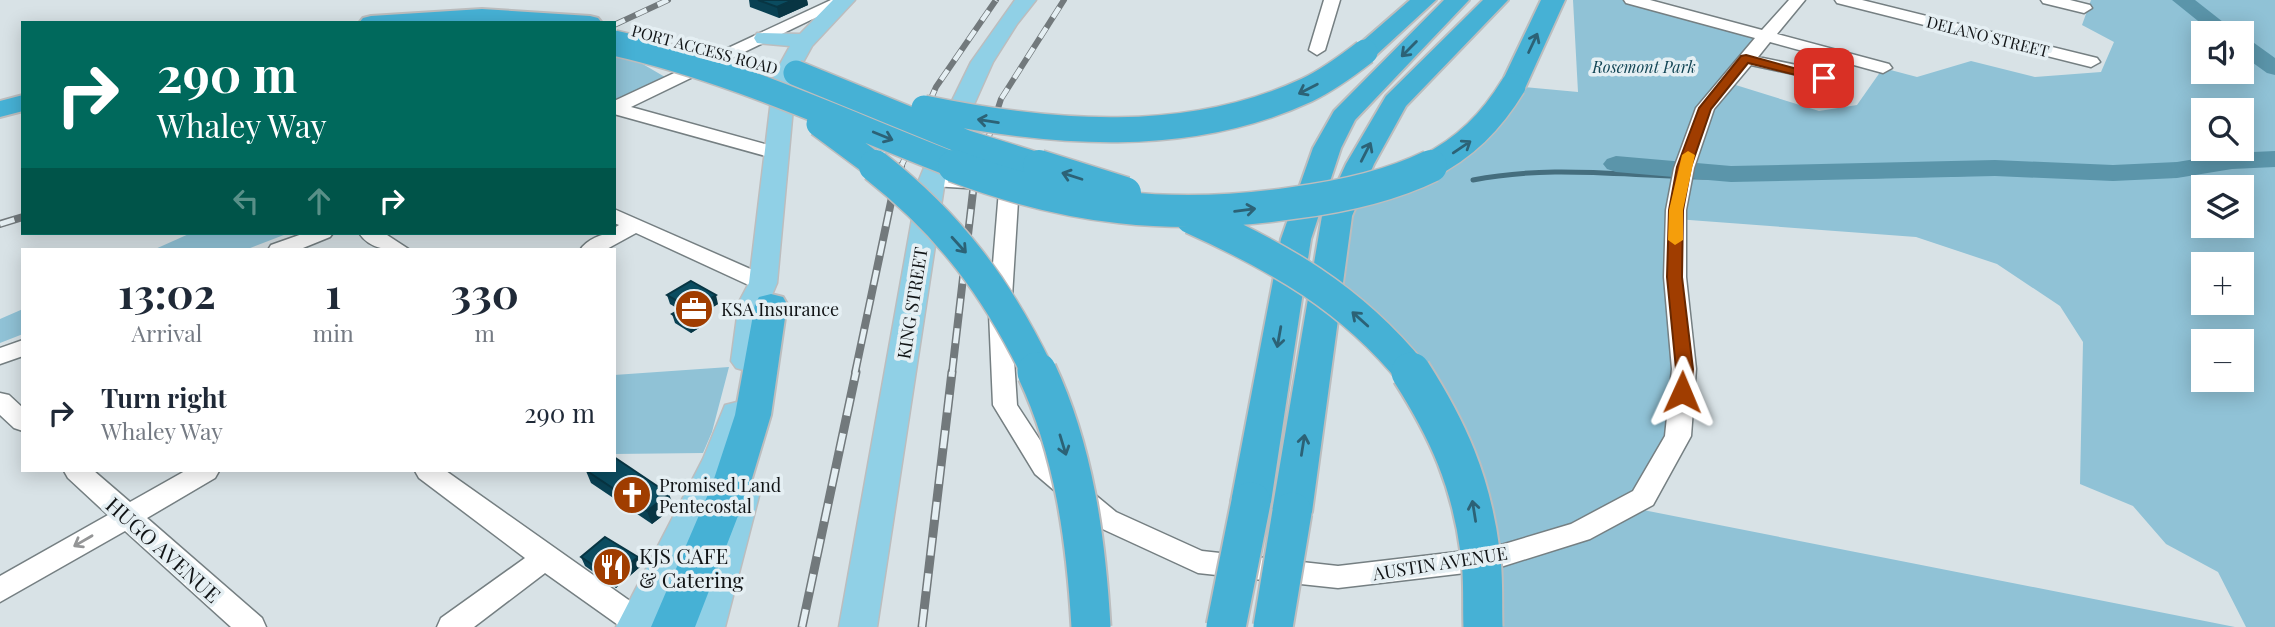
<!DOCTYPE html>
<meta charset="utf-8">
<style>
:root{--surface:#fff;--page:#f2f2f3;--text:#1f2937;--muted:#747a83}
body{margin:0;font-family:"Playfair Display",serif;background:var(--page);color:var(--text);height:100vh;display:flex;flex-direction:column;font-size:26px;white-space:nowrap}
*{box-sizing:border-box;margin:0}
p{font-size:23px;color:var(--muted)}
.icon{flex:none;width:38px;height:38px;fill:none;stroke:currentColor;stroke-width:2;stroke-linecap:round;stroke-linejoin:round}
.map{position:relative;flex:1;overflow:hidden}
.panel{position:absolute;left:21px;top:248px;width:595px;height:224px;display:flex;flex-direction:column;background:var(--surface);border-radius:0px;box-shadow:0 4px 18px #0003}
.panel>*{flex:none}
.hud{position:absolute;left:21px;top:21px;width:595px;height:214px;border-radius:0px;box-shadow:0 4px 18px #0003;background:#00695c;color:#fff;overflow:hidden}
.controls{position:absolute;left:2191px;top:21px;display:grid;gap:14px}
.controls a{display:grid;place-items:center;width:63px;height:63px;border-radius:0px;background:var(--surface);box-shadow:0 4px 18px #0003;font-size:35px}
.pin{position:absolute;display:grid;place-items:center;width:60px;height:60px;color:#fff;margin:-30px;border-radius:14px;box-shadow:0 4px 10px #0006}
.me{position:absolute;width:77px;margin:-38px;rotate:1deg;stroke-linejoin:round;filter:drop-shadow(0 0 5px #0008)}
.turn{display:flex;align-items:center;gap:24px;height:147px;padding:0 21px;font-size:32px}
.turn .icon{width:91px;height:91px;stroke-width:2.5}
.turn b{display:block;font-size:49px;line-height:60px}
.lanes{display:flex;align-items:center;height:66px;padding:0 21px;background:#0003;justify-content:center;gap:35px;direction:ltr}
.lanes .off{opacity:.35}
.eta{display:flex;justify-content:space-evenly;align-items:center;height:119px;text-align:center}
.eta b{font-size:42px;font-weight:700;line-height:49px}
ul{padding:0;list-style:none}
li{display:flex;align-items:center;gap:21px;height:91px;padding:0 21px}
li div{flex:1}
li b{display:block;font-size:26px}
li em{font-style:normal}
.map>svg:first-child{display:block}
.green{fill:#90c2d6;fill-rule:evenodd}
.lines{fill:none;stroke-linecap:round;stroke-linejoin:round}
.stream{stroke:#456e7e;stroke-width:5}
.river{fill:#5b95aa;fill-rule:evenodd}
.minor-casing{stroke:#757f82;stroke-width:3}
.major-casing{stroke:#bcbdbe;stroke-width:3}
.highway-casing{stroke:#bcbdbe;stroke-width:4}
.minor{fill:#fff;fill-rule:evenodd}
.major{fill:#90d0e6;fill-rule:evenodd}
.highway{fill:#46b1d5;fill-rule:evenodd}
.rail-far2-casing{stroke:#72797c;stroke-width:6}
.rail-far1-casing{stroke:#72797c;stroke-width:8}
.rail-casing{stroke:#72797c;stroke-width:9}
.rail-far2{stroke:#e5eff3;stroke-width:4.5;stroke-dasharray:12;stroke-linecap:butt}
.rail-far1{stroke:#e5eff3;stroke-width:5;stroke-dasharray:15;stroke-linecap:butt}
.rail{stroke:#e5eff3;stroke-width:6;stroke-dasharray:18;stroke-linecap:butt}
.highway-bridge-far2-casing{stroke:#bcbdbe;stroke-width:28;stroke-linecap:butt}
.highway-bridge-far1-casing{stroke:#bcbdbe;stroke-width:35;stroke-linecap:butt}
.highway-bridge-casing{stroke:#bcbdbe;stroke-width:43;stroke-linecap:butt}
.highway-bridge-far2{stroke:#46b1d5;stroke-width:25}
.highway-bridge-far1{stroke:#46b1d5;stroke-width:32}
.highway-bridge{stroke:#46b1d5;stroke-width:39}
.wall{fill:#094153}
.shaded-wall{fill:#083543}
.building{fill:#0b4c60;stroke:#083543;stroke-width:2}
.oneway{stroke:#2c6276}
.oneway2{stroke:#949596}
.route{fill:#a03d00;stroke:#682800;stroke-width:2}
.slow{fill:#f59e0b}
.labels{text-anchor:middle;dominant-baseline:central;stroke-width:7;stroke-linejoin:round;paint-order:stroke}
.far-street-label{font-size:16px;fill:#111416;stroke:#e5eff3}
.far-park-label{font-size:16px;font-style:italic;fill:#114454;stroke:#e5eff3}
.street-label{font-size:18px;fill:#111416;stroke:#e5eff3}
.poi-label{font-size:18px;fill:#111416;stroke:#e5eff3;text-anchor:start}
.near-street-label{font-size:21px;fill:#111416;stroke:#e5eff3}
.near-poi-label{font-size:21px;fill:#111416;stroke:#e5eff3;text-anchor:start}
</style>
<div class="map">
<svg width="2275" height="627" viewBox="0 0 2275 627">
<rect width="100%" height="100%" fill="#d8e2e6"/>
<path class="green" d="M1573,0H1632L1764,36L1726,82L1819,111L1857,105L1883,68L1917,77L1971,61L2035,77L2101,72L2114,42L2082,25L2091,0H2275V627H2246L2218,572L2166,544L2133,506L2080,484L2083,342L2060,306L1997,264L1916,237L1676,219L1678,436L1628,507L2235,627H1483L1459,455L1339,300L1347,193L1430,167L1513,86L1578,92ZM2203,33H2242V72H2203ZM2203,110H2242V149H2203ZM2203,187H2242V226H2203ZM2203,264H2242V303H2203ZM2203,341H2242V380H2203Z
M614,55L634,59L665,77L614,100Z
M191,233H289L245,250H153Z
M23,309V334L0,343V319Z
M729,367L712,432L703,453L614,454V375Z"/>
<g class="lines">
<path class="stream" d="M1473,180C1553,164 1630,177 1711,177C1847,178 1983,173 2119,169"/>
<path class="river" d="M2172,0H2195L2237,33H2213Z
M2242,38L2250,40L2275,58V75L2267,73L2242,55Z
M2275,151V167L2232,169L2177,178L2113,181L1995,176L1731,182L1616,172L1607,169L1603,164L1607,159L1616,156L1731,166L1995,160L2113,165L2177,162L2232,153Z"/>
<defs>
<path id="minor" d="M831,0H852L631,107L783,149L786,153L783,157H769L614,114V101Z
M1324,0H1340L1325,50L1317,55L1309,50Z
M1624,0H1650L1762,30L1789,0H1805L1777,34L1889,64L1892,68L1883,73L1770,42L1758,57L1835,73L1844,78L1835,83L1751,65L1714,109L1694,168L1686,210V277L1696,369L1691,436L1653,505L1590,539L1491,570L1338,588L1198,573L1096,526L1035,474L993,405L989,313L999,190L932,186L925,184L922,180L925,176L932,174L1016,181L1019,185L1011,313L1017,405L1053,460L1116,512L1202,551L1338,566L1491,548L1571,524L1633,491L1665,436L1672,369L1664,277L1666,210L1674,168L1696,108L1755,38L1626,3Z
M1835,0H1862L2097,58L2100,62L2091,67L1837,3Z
M2041,0H2070L2090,5L2092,8L2084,13L2043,3Z
M614,209L771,278L774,283L771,288H755L636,233L605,250H580C586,240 602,233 614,233V228L619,225L614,223Z
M305,233H333L330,237L298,250H268L271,245Z
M359,233H384L410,250C391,251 370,250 359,233Z
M23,340V356L0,364V348Z
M0,393L9,395L23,408V431L14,428L0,415Z
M64,471H94L130,502L185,471H219L215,478L147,518L262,618L266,627H231L125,531L0,602V576L108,515L68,478Z
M415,471H446L647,613L652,622L649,627H621L545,573L474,627H437L441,618L525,558L419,478Z"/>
<path id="major" d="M833,0H855L812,46L796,75L777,283L769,302L763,361L758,368L747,371L736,368L731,361L739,302L749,283L774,75L790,46L757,43L754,38L757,33L800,34Z
M1015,0H1036L1017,24L993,62L972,109L945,180L877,627H839L919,180L948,109L971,62Z
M737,402L749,405L753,413L737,459L654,627H616L703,459L725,405Z
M743,479L755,483L760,492L725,627H687L726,492L731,483Z"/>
<path id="highway" d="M1410,0H1436L1374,57L1365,59L1356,57L1353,52L1356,47Z
M1444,0H1469L1355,120L1341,148L1311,239L1271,502L1265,512L1251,517L1237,512L1231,502L1281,239L1313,148L1334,111Z
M1483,0H1508L1406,106L1374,164L1352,216L1312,512L1306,523L1292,527L1278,523L1272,512L1322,216L1346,164L1386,96Z
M1541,0H1565L1526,86L1522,91L1513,94L1504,91L1500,86Z
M482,9L590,16L598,18L602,23H359L363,18L371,16Z
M23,95V111L0,117V101Z
M771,294L783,297L787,304L771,415L750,485L695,627H651L712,485L735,415L755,304L759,297Z"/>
</defs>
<use href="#minor" class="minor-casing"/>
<use href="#major" class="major-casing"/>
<use href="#highway" class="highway-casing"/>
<use href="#minor" class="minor"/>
<use href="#major" class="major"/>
<use href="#highway" class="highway"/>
<defs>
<path id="rail-far2" d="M614,25L668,0
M901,167L936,87L996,0
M979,167L1001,99L1064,0"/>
<path id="rail-far1" d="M0,224L23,217
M855,373L895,183L901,166
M952,373L974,183L980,166"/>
<path id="rail" d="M802,627L856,372
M922,627L952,372"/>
</defs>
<use href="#rail-far2" class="rail-far2-casing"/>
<use href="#rail-far1" class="rail-far1-casing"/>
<use href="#rail" class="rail-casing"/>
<use href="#rail-far2" class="rail-far2"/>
<use href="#rail-far1" class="rail-far1"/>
<use href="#rail" class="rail"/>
<defs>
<path id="highway-bridge-far2" d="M614,43C735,70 844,123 959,167
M796,73L967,143L1044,167
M924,108C1050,134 1187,146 1307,90C1328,80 1347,66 1365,52
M819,124L877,167
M1427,167C1465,148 1491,122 1513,86"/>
<path id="highway-bridge-far1" d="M875,166C950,225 997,288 1038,373
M954,166C1068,209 1172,221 1293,203C1340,197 1388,187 1431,166
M1039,166L1125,193
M1192,218C1279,257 1351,298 1412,373"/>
<path id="highway-bridge" d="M1037,372C1074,451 1086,540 1091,627
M1411,372C1448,430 1471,481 1480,551C1484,576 1482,602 1483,627
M1226,627L1251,502
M1273,627L1292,512"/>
</defs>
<use href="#highway-bridge-far2" class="highway-bridge-far2-casing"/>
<use href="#highway-bridge-far1" class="highway-bridge-far1-casing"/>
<use href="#highway-bridge" class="highway-bridge-casing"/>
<use href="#highway-bridge-far2" class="highway-bridge-far2"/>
<use href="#highway-bridge-far1" class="highway-bridge-far1"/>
<use href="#highway-bridge" class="highway-bridge"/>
</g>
<path class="wall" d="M749,0H807L808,5L779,18L750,7Z
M667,295L718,304L703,313L705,314L707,323L691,333L675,323L672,314L680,310L670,304Z
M586,471L674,507L652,524L591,483Z
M581,557L641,566L616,588L585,566Z"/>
<path class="shaded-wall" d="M793,0H807L808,5L779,18L777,7Z
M716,295L718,304L697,317L695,308Z
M705,314L707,323L691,333L688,324Z
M669,494L674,507L652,524L647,511Z
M638,557L641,566L616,588L612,578Z"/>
<path class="building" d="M758,0H793L777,7Z
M691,281L716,295L695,308L705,314L688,324L672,314L686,306L667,295Z
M614,457L669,494L647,511L587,471H614Z
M605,537L638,557L612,578L581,557Z"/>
<defs><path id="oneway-shaft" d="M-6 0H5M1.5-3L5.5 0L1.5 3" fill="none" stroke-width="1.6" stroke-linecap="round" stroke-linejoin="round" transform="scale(1.75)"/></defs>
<g class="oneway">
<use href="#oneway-shaft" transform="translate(1533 43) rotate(-65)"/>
<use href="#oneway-shaft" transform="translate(1409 49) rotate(135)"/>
<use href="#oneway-shaft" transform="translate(1308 89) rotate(153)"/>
<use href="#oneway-shaft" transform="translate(988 121) rotate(-171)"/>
<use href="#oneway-shaft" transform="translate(883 136) rotate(22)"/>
<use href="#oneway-shaft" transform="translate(1462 147) rotate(-34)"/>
<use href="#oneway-shaft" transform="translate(1366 152) rotate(-63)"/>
<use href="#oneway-shaft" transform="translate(1072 176) rotate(-162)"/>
<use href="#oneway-shaft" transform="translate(1245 210) rotate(-7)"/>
<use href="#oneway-shaft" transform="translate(959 245) rotate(48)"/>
<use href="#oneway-shaft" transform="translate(1360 319) rotate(-138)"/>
<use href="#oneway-shaft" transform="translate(1279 337) rotate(100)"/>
<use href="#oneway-shaft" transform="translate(1063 445) rotate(73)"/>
<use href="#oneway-shaft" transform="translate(1303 445) rotate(-81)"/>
<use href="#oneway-shaft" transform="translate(1474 511) rotate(-99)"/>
</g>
<use class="oneway2" href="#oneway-shaft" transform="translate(83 541) rotate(150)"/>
<path class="route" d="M1746,55L1830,78L1824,82L1748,63L1711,109L1691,167L1683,210L1682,277L1693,369L1691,392L1682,397L1674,392L1676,369L1667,277L1669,210L1677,167L1699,108L1741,56Z"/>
<path class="slow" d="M1688,151L1695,155L1683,210V240L1675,245L1668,240L1669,210L1682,155Z"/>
<defs>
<symbol id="office-disc" viewBox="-11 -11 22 22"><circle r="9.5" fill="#a03d00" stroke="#e5eff3"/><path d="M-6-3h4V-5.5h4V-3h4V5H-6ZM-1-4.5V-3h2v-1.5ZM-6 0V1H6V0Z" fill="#fff"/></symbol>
<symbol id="church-disc" viewBox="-11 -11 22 22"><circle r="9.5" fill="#a03d00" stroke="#e5eff3"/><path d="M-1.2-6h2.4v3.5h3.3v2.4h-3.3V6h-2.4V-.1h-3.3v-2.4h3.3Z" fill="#fff"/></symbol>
<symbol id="restaurant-disc" viewBox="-11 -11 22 22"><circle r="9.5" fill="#a03d00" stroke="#e5eff3"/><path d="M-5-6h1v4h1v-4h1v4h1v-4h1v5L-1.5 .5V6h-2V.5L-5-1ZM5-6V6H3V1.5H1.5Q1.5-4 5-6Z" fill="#fff"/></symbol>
</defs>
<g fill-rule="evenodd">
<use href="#office-disc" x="672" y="287" width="44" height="44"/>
<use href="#church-disc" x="610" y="473" width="44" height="44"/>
<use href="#restaurant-disc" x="590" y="545" width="44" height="44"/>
</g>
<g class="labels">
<g class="far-street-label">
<text transform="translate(1988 36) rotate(14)">DELANO STREET</text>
<text transform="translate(705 49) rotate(15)">PORT ACCESS ROAD</text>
</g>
<g class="far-park-label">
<text x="1644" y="66">Rosemont Park</text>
</g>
<g class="street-label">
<text transform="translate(912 303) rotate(-81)">KING STREET</text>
<text transform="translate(1440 563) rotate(-9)">AUSTIN AVENUE</text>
</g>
<g class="poi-label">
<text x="721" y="309">KSA Insurance</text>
<text x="659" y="485">Promised Land<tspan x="659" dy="21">Pentecostal</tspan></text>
</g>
<g class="near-street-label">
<text transform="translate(164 549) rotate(42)">HUGO AVENUE</text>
</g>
<g class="near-poi-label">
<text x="639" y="555">KJS CAFE<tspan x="639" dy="24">&amp; Catering</tspan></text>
</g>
</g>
</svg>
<div class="controls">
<a><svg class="icon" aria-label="sound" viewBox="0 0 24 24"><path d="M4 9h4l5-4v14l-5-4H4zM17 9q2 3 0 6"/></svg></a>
<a><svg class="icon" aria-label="search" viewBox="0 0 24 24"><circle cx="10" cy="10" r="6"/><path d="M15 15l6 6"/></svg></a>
<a><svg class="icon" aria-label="layers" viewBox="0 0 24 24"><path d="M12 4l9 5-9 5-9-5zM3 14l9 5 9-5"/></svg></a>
<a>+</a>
<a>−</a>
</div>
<div class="pin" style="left:1824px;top:78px;background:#d93025"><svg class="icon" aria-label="arrive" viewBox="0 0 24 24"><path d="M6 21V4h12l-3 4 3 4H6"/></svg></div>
<svg class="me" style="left:1682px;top:392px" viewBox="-20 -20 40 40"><path d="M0-17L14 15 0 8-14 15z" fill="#a03d00" stroke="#fff" stroke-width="4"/></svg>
<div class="hud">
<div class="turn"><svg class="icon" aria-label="right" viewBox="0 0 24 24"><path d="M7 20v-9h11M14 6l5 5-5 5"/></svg><div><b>290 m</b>Whaley Way</div></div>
<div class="lanes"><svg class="icon off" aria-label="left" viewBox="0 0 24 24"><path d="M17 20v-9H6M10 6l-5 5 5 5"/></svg><svg class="icon off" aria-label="ahead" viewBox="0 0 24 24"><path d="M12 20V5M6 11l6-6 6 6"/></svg><svg class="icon" aria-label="right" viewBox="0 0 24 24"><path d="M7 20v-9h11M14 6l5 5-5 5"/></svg></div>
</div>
<section class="panel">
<div class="eta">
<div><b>13:02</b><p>Arrival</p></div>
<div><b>1</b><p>min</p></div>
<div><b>330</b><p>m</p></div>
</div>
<ul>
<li><svg class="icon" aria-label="right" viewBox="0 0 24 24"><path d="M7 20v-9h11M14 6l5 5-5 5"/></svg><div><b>Turn right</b><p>Whaley Way</p></div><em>290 m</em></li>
</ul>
</section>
</div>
